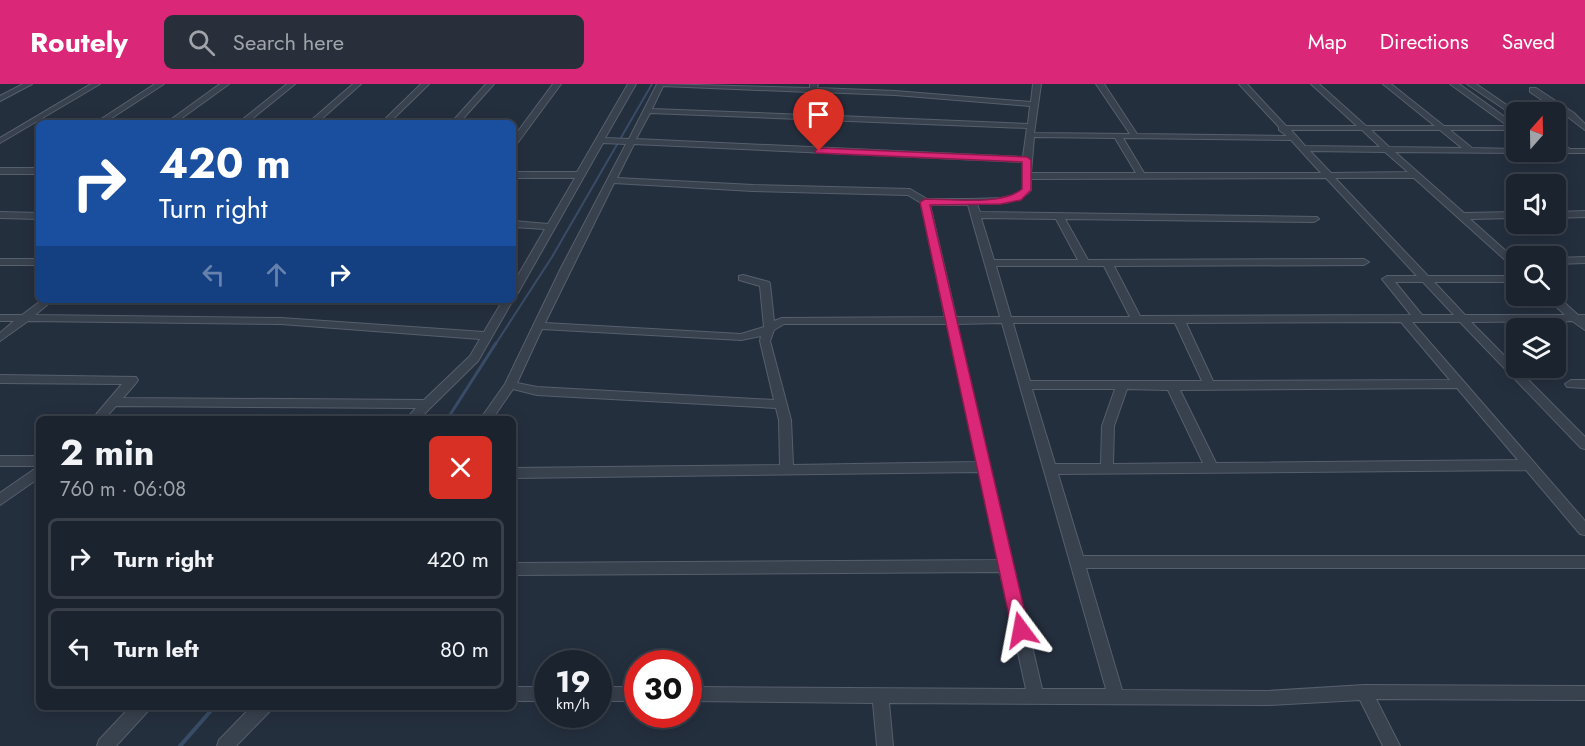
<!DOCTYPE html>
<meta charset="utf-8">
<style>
:root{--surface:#1b232e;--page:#282f3a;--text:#f1f3f6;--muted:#a0a4aa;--line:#39404a;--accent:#db2777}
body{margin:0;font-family:Jost,sans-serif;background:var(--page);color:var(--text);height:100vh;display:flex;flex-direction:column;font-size:22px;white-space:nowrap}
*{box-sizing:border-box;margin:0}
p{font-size:20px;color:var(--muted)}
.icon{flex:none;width:33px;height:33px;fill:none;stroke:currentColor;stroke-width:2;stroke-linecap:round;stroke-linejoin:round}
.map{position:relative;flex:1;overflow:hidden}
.side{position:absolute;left:36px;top:332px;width:480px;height:294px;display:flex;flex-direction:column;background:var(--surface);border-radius:9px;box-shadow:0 3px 15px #0003,0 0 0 2px var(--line)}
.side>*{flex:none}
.hud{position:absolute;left:36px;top:36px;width:480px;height:183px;border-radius:9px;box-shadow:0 3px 15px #0003,0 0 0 2px var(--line);background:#1a4fa0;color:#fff;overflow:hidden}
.needle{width:39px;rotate:20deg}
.fabs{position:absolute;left:1506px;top:18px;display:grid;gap:12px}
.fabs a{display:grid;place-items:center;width:60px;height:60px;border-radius:9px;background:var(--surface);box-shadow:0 3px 15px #0003,0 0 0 2px var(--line);font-size:30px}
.speed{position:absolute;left:534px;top:566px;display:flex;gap:12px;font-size:30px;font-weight:700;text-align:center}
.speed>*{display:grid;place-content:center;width:78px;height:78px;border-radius:50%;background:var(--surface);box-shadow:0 3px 15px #0003,0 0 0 2px var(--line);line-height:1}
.speed small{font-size:15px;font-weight:400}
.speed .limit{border:9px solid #d22;background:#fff;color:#111}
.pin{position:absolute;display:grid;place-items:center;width:51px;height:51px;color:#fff;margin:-62px -26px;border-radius:50% 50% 50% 0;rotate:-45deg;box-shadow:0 0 6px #0007}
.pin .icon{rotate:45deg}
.me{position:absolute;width:66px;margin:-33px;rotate:347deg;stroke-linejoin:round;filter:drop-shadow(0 0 4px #0008)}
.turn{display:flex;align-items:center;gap:21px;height:126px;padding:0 24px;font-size:27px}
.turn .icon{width:78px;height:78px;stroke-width:2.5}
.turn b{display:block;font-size:42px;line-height:51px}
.lanes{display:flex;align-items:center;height:57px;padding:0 24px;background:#0003;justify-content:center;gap:30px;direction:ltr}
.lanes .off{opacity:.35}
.round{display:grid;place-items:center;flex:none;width:63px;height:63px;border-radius:9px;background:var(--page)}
.overview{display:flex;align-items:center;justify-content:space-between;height:102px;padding:0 24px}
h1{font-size:36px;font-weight:700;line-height:45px}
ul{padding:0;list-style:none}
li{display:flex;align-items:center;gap:18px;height:81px;margin:0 12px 9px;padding:0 12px;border:3px solid var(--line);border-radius:9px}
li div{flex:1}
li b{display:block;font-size:22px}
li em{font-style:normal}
header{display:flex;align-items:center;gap:36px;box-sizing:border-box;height:84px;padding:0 30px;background:var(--accent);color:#fff}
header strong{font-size:28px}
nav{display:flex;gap:33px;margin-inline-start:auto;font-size:21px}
.search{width:420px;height:54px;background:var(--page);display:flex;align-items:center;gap:15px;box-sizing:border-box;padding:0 21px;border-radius:9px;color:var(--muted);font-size:22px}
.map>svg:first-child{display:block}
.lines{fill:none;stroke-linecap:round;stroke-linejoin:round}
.stream-far2{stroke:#394c67;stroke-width:2}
.stream-far1{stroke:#394c67;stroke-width:3}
.stream{stroke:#394c67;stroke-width:4}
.minor-casing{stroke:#565f6c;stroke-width:2}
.minor{fill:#38414e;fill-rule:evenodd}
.route{fill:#db2777;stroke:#8e194d;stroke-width:1.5}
</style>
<header>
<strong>Routely</strong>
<div class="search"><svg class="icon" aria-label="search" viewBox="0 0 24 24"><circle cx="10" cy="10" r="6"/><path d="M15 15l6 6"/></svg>Search here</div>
<nav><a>Map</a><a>Directions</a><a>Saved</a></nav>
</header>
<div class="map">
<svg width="1585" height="662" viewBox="0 0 1585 662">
<rect width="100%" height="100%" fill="#242f3e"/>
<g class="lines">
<path class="stream-far2" d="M495,261L552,173L652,0"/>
<path class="stream-far1" d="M448,334L496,259"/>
<path class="stream" d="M180,662L215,622"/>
<defs>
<path id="minor" d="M23,0H32L0,17V12Z
M91,0H100L0,59V54Z
M155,0H164L104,39H95Z
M220,0H229L175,39H166Z
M287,0H295L247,39H238Z
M353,0H361L317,39H308Z
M421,0H429L389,39H381Z
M486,0H494L459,39H451Z
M553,0H561L516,61H513V54Z
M628,0H636L605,54L629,55L657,0L810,4V0H818L817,4L895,7L1031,18L1033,0H1041L1034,49L1130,50L1096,0H1104L1137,50L1287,52L1279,46V43L1239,0H1247L1286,42H1357L1311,0H1319L1366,42H1435L1383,0H1391L1444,42H1508L1450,0H1459L1516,41V46H1450L1472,64L1516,65L1519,69L1395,68L1464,129L1516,128V134L1470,135L1516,176V184L1513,183L1414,94H1335L1428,192H1516V198H1434L1465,231H1565L1545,212L1556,211L1578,231H1585V246L1572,237L1471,238L1585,353V365L1581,364L1460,238H1412L1585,437V451L1580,450L1526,386L1058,390L1083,472H1585V484H1086L1122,606L1268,607L1364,601L1585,602V616L1376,615L1400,662H1383L1360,616L1268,621L889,619L893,662H877L873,619L688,617V603L1026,605L1000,488L513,491V479L998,476L979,388L513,394V384L780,381L779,336L776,324L537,311L513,305L493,334H481L505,300L561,184L626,60L603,59L518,209L513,212V200L545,145L513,143V137L548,140L575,94H513V88H577ZM663,2L809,8L806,31L652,25ZM817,8L895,11L1030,22L1028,40L814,31ZM650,29L1027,44L1023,73L636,55ZM1291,46H1362L1380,63L1305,62ZM1371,46H1440L1462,64L1389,63ZM1034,53L1115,54L1136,89H1031ZM1123,54L1291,56L1321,89H1144ZM634,60L1023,78V105L1015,111L1001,114L972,115H927L910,105L753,101L617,94ZM1310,67L1385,68L1408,88L1331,89ZM1326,94L1417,192H1387L1382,195L1411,231L1140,232L1114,182L1364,181L1369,178L1364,175L1088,176L1065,135L1314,138L1319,135L1317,133L980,128L977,120C997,120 1017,121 1031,106V95ZM614,99L753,107L908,111L921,119L945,233L782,234L774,237L770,200L769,198L743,191L739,192V196L760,202L764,243L741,250L545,239ZM930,121H968L1000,233H956ZM981,134L1056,135L1078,176H994ZM996,182H1104L1130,233H1011ZM1395,198H1423L1454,231H1422ZM1401,238L1450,296L1213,297L1186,239ZM1002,239L1106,605H1042L957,240ZM1013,239H1175L1202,297H1030ZM784,240H947L977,378L793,381L791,336L770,257L774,246ZM542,245L741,256L761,252L760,257L774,316L537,303L517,299ZM1457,304L1518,376L1216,379L1180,306ZM1032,305H1115L1102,342L1101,380H1055ZM1127,305L1168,306L1203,379L1113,380L1114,342Z
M1467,0H1476L1517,28L1516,33Z
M1530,4H1536L1574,29L1585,40V46L1568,33L1530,8Z
M1556,56L1570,65H1585V69H1553L1556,65H1560L1556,61Z
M0,84H39V90H0Z
M1585,127V133L1556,134V128Z
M0,128L39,129V135L0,134Z
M1585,173V179L1556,180V174Z
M0,175H39V181H0Z
M42,216H53L35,231L281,234L484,248L503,216H513L478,277L420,334H407L416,324L116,322L105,334H93L122,300L0,299V291L136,293L138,296L136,299L123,314L424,316L470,272L480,255L281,240L28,237L0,257V249L14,237H0V231H22Z
M1571,296H1585V304L1567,303L1565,300Z
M0,372H39V382H0Z
M39,382V394L0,421V409Z
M513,603H548V617H513Z
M598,603H638V617H598Z
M131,622H150L148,627L116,662H97L99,656Z
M252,622H272L270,627L236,662H217L219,656Z"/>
</defs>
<use href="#minor" class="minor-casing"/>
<use href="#minor" class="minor"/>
</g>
<path class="route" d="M819,64L1027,73L1031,76V106L1021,116L1001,120L930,121L1029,546L1027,551L1021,554L1015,551L1012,546L920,118L925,115C951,115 1002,122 1022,105V78L816,69L815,67Z"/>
</svg>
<div class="fabs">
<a><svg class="needle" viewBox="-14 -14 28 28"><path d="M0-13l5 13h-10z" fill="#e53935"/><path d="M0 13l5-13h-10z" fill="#a0a4aa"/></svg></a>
<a><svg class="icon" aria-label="sound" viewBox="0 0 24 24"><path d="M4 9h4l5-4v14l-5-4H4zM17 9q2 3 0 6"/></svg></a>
<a><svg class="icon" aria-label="search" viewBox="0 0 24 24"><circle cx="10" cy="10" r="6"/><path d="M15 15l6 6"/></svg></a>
<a><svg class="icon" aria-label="layers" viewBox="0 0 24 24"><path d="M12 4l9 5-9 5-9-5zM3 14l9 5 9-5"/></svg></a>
</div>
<div class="speed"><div>19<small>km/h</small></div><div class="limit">30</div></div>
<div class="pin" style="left:819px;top:67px;background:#d93025"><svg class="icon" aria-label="arrive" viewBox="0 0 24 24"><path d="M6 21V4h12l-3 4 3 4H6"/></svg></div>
<svg class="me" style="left:1021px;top:546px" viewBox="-20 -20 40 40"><path d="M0-17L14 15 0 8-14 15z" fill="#db2777" stroke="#fff" stroke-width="4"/></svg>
<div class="hud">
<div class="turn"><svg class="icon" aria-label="right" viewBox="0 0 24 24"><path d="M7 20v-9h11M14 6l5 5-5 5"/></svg><div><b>420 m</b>Turn right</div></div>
<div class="lanes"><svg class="icon off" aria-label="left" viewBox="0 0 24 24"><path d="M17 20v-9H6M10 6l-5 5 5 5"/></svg><svg class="icon off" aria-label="ahead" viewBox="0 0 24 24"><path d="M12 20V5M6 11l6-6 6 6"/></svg><svg class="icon" aria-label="right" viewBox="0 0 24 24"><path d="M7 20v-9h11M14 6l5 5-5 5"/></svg></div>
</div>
<section class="side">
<div class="overview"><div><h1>2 min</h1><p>760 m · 06:08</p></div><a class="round" style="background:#d93025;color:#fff"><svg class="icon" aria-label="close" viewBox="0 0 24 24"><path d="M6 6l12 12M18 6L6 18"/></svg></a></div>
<ul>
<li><svg class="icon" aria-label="right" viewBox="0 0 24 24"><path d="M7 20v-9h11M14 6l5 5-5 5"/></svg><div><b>Turn right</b></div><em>420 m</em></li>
<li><svg class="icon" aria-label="left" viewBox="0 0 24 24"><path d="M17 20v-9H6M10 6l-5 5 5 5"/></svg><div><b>Turn left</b></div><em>80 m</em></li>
</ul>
</section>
</div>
